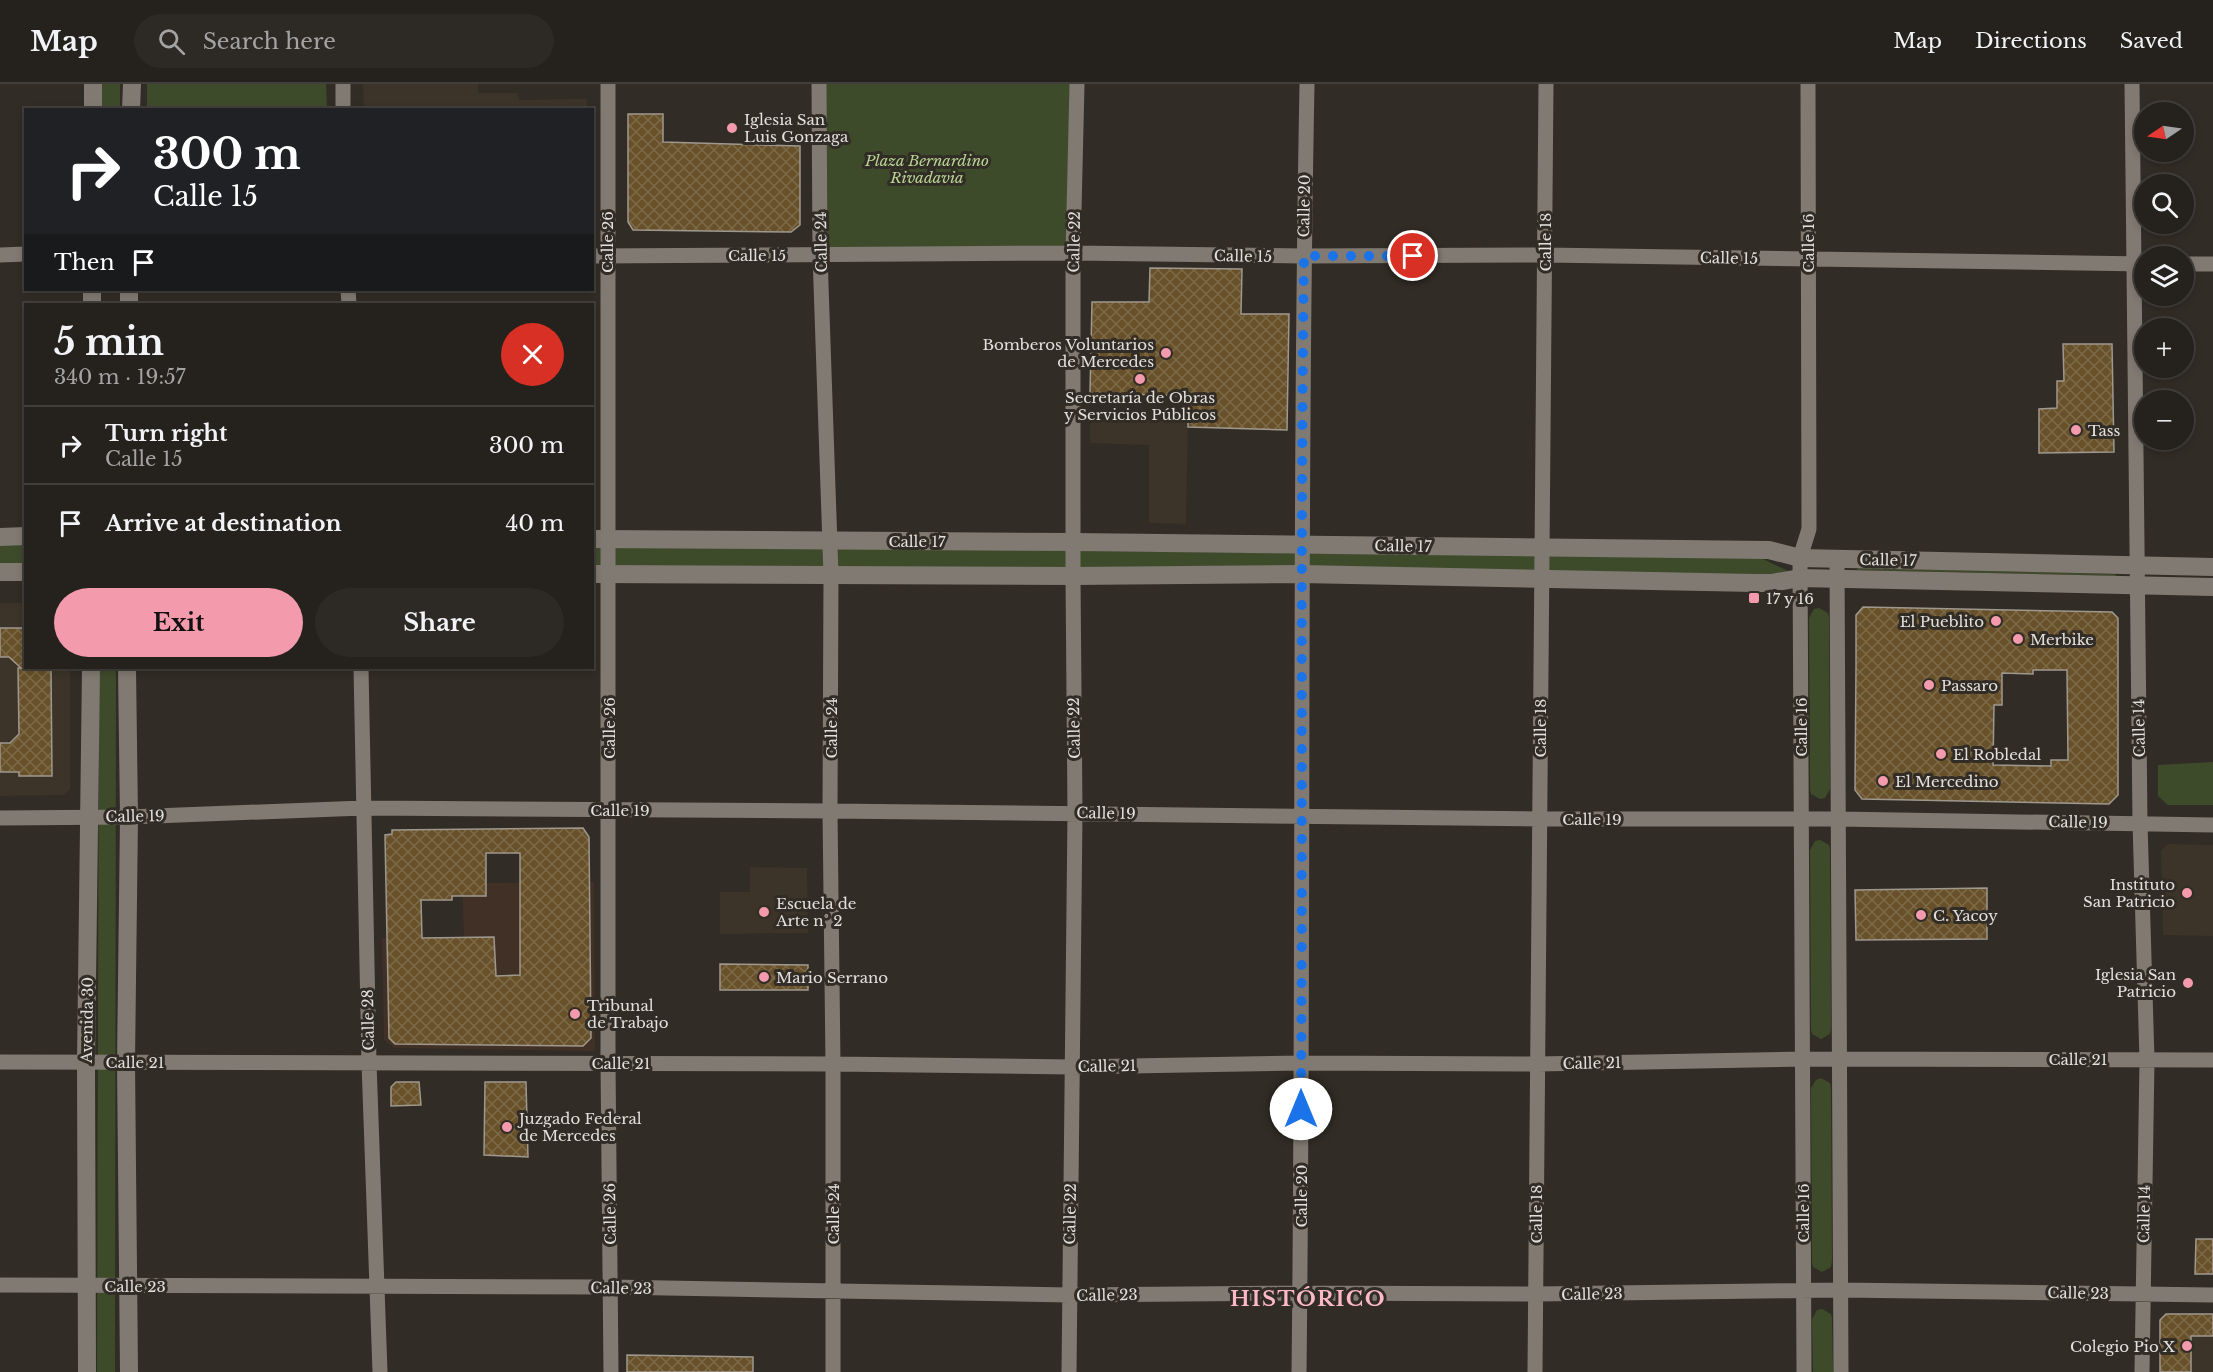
<!DOCTYPE html>
<meta charset="utf-8">
<style>
:root{--surface:#25211c;--page:#2d2925;--text:#f1f3f6;--muted:#a3a3a3;--line:#423e3b;--accent:#f39aac}
body{margin:0;font-family:"Libre Baskerville",serif;background:var(--page);color:var(--text);height:100vh;display:flex;flex-direction:column;font-size:22px;white-space:nowrap}
*{box-sizing:border-box;margin:0}
p{font-size:20px;color:var(--muted)}
.icon{flex:none;width:33px;height:33px;fill:none;stroke:currentColor;stroke-width:2;stroke-linecap:round;stroke-linejoin:round}
.map{position:relative;flex:1;overflow:hidden}
.panel{position:absolute;left:24px;top:219px;width:570px;height:366px;display:flex;flex-direction:column;background:var(--surface);border-radius:0px;box-shadow:0 3px 9px #0003,0 0 0 2px var(--line)}
.panel>*{flex:none}
.guide{position:absolute;left:24px;top:24px;width:570px;height:183px;border-radius:0px;box-shadow:0 3px 9px #0003,0 0 0 2px var(--line);background:#202124;color:#fff;overflow:hidden}
.needle{width:39px;rotate:257deg}
.fabs{position:absolute;left:2134px;top:18px;display:grid;gap:12px}
.fabs a{display:grid;place-items:center;width:60px;height:60px;border-radius:50%;background:var(--surface);box-shadow:0 3px 9px #0003,0 0 0 2px var(--line);font-size:30px}
.pin{position:absolute;display:grid;place-items:center;width:51px;height:51px;color:#fff;margin:-26px;border:3px solid #fff;border-radius:50%;box-shadow:0 2px 6px #0007}
.me{position:absolute;width:66px;margin:-33px;rotate:0deg;stroke-linejoin:round;filter:drop-shadow(0 0 4px #0008)}
.turn{display:flex;align-items:center;gap:21px;height:126px;padding:0 30px;font-size:27px}
.turn .icon{width:78px;height:78px;stroke-width:2.5}
.turn b{display:block;font-size:42px;line-height:51px}
.then{display:flex;align-items:center;height:57px;padding:0 30px;background:#0003;gap:12px;font-size:22px}
.round{display:grid;place-items:center;flex:none;width:63px;height:63px;border-radius:32px;background:var(--page)}
.headline{display:flex;align-items:center;justify-content:space-between;height:102px;padding:0 30px}
h1{font-size:36px;font-weight:700;line-height:45px}
.button{display:flex;gap:12px;margin-top:auto;padding:12px 30px}
.button a{flex:1;height:69px;border-radius:36px;background:var(--accent);color:#111;font-size:24px;font-weight:700;line-height:69px;text-align:center}
.button a+a{background:var(--page);color:var(--text)}
ul{padding:0;list-style:none}
li{display:flex;align-items:center;gap:18px;height:78px;padding:0 30px;border-top:2px solid var(--line)}
li div{flex:1}
li b{display:block;font-size:22px}
li em{font-style:normal}
header{display:flex;align-items:center;gap:36px;box-sizing:border-box;height:84px;padding:0 30px;background:var(--surface);border-bottom:2px solid var(--line)}
header strong{font-size:28px}
nav{display:flex;gap:33px;margin-inline-start:auto;font-size:21px}
.search{width:420px;height:54px;background:var(--page);display:flex;align-items:center;gap:15px;box-sizing:border-box;padding:0 21px;border-radius:33px;color:var(--muted);font-size:22px}
.map>svg:first-child{display:block}
.commercial{fill:#413026}
.built{fill:#3c3428}
.green{fill:#3e4b2b}
.building{fill:url(#building-cross-hatch);stroke:#9e988f;stroke-width:1.5;fill-rule:evenodd}
.lines{fill:none;stroke-linecap:round;stroke-linejoin:round}
.minor{stroke:#807a72;stroke-width:15}
.secondary{stroke:#807a72;stroke-width:18}
.route{stroke:#1a73e8;stroke-width:10;stroke-dasharray:0 18}
.poi-dot{fill:#f39aac;stroke:#312c25;stroke-width:2}
.labels{text-anchor:middle;dominant-baseline:central;stroke-width:6;stroke-linejoin:round;paint-order:stroke}
.poi-label{font-size:15px;fill:#e3e0dc;stroke:#312c25;text-anchor:start}
.park-label{font-size:15px;font-style:italic;fill:#b8d492;stroke:#312c25}
.street-label{font-size:15px;fill:#e3e0dc;stroke:#312c25}
.district-label{font-size:21px;font-weight:bold;letter-spacing:1.5px;fill:#fcb8c5;stroke:#312c25}
</style>
<header>
<strong>Map</strong>
<div class="search"><svg class="icon" aria-label="search" viewBox="0 0 24 24"><circle cx="10" cy="10" r="6"/><path d="M15 15l6 6"/></svg>Search here</div>
<nav><a>Map</a><a>Directions</a><a>Saved</a></nav>
</header>
<div class="map">
<svg width="2213" height="1288" viewBox="0 0 2213 1288">
<defs>
<pattern id="building-cross-hatch" width="8" height="8" patternUnits="userSpaceOnUse" patternTransform="scale(1.5)"><rect width="8" height="8" fill="#68512a"/><path d="M0 0l8 8M0 8l8-8" fill="none" stroke="#7d6a48"/></pattern>
</defs>
<rect width="100%" height="100%" fill="#312c25"/>
<path class="commercial" d="M594,798L595,967L394,964L384,956L382,854L464,853L462,799Z"/>
<path class="built" d="M363,0H478V9H518L519,16L587,15V25H364Z
M1090,335L1188,337L1186,440L1149,439V361L1090,359Z
M0,519H25L26,584H70V705L64,711L0,712Z
M2168,760L2213,761V852L2163,851L2161,766Z
M750,783L807,784L808,849L720,850V808H750Z
M2166,1230H2213V1288H2160V1236Z"/>
<path class="green" d="M96,0H120V25H96Z
M147,0H326L327,25H147Z
M819,0H1077L1073,169L820,171Z
M0,456L25,457V486H0Z
M593,462L1761,474L1788,487L1761,492L593,489Z
M1858,484L2115,490L2116,492L1857,486Z
M1819,524L1828,529L1829,534L1830,705L1825,714L1820,715L1811,710L1810,705L1809,534L1814,525Z
M99,584H116L115,1288H97Z
M2213,678V721H2168L2158,712V681Z
M1820,756L1829,761L1830,766L1831,944L1830,950L1821,955L1812,950L1811,945L1810,766L1815,757Z
M1821,994L1830,999L1831,1004L1832,1177L1831,1183L1822,1188L1813,1183L1812,1178L1811,1004L1816,996Z
M1822,1225L1831,1230L1832,1234L1833,1288H1813L1812,1235L1817,1226Z"/>
<path class="building" d="M628,30H663V58L800,62V141L791,148L633,146L628,138Z
M1150,184L1242,185L1241,230H1289L1287,346L1188,343V312L1090,309L1092,218H1149Z
M2063,260H2112L2114,368L2039,369V325L2057,324V297H2064Z
M1863,523L2112,528L2118,534V711L2109,720L1862,715L1855,706L1856,581V531ZM2033,586H2067L2068,676H2051V682L1993,681L1994,621H2002V589L2033,590Z
M0,544H26V584H51L52,692H19V688H0V659H10L19,650L18,584H21L9,573H0Z
M583,744L589,753L591,954L583,962L395,960L389,954L385,751L392,750V746ZM486,769H520V891L496,892L494,853L422,854L421,816H452V812H486Z
M1987,804V855L1856,856L1855,806Z
M720,880L808,881V906H720Z
M396,998H419L421,1021L391,1022V1003Z
M485,998H526L528,1073L484,1071Z
M2196,1155H2213V1190H2195Z
M2166,1230H2213V1252H2191V1288H2160V1236Z
M627,1271L753,1273V1288H627Z"/>
<g class="lines">
<path class="minor" d="M343,0V26
M608,0V979L611,1288
M819,0L820,171L831,491L830,727L833,980V1288
M2132,0L2140,739L2147,976L2142,1288
M0,171L26,170
M592,172L1073,169L1303,172L1545,171L2145,180
M2184,180H2213
M348,206L349,220
M1837,475L1841,1288
M361,584L369,979L380,1288
M0,734L129,733L363,724L830,727L1540,735H1838L2213,741
M0,978L833,980L1072,983L1301,979L1537,980L1802,975L2213,976
M0,1201L611,1203L1069,1211L1300,1209L1536,1210L1841,1206L2213,1211
M1069,1288L1075,729L1073,492V169L1077,0
M1299,1288C1304,859 1299,429 1307,0
M1535,1288L1546,0
M1804,1288L1800,474L1809,445L1808,0"/>
<path class="secondary" d="M93,26V0
M131,26L132,0
M92,220V206
M129,220V206
M0,453L26,452
M592,455L1073,458L1769,466L1800,474L2213,483
M0,488H26
M592,490L1073,492L1301,490L1755,499H1771L1800,494L2213,503
M127,584L129,733L126,978L129,1288
M87,1288L86,978L91,584"/>
</g>
<g class="lines">
<path class="route" d="M1301,1025C1303,741 1300,457 1304,172H1413"/>
</g>
<g class="poi-dot">
<circle cx="732" cy="44" r="6"/>
<circle cx="1166" cy="269" r="6"/>
<circle cx="1140" cy="295" r="6"/>
<circle cx="2076" cy="346" r="6"/>
<rect x="1748" y="508" width="12" height="12" rx="3"/>
<circle cx="1996" cy="537" r="6"/>
<circle cx="2018" cy="555" r="6"/>
<circle cx="1929" cy="601" r="6"/>
<circle cx="1941" cy="670" r="6"/>
<circle cx="1883" cy="697" r="6"/>
<circle cx="2187" cy="809" r="6"/>
<circle cx="764" cy="828" r="6"/>
<circle cx="1921" cy="831" r="6"/>
<circle cx="764" cy="893" r="6"/>
<circle cx="2188" cy="899" r="6"/>
<circle cx="575" cy="930" r="6"/>
<circle cx="507" cy="1043" r="6"/>
<circle cx="2187" cy="1262" r="6"/>
</g>
<g class="labels">
<g class="poi-label">
<text x="744" y="35">Iglesia San<tspan x="744" dy="17">Luis Gonzaga</tspan></text>
<text x="1154" y="260" text-anchor="end">Bomberos Voluntarios<tspan x="1154" dy="17">de Mercedes</tspan></text>
<text x="1140" y="313" text-anchor="middle">Secretaría de Obras<tspan x="1140" dy="17">y Servicios Públicos</tspan></text>
<text x="2088" y="346">Tass</text>
<text x="1766" y="514">17 y 16</text>
<text x="1984" y="537" text-anchor="end">El Pueblito</text>
<text x="2030" y="555">Merbike</text>
<text x="1941" y="601">Passaro</text>
<text x="1953" y="670">El Robledal</text>
<text x="1895" y="697">El Mercedino</text>
<text x="2175" y="800" text-anchor="end">Instituto<tspan x="2175" dy="17">San Patricio</tspan></text>
<text x="776" y="819">Escuela de<tspan x="776" dy="17">Arte n° 2</tspan></text>
<text x="1933" y="831">C. Yacoy</text>
<text x="2176" y="890" text-anchor="end">Iglesia San<tspan x="2176" dy="17">Patricio</tspan></text>
<text x="776" y="893">Mario Serrano</text>
<text x="587" y="921">Tribunal<tspan x="587" dy="17">de Trabajo</tspan></text>
<text x="519" y="1034">Juzgado Federal<tspan x="519" dy="17">de Mercedes</tspan></text>
<text x="2175" y="1262" text-anchor="end">Colegio Pio X</text>
</g>
<g class="park-label">
<text x="927" y="76">Plaza Bernardino<tspan x="927" dy="17">Rivadavia</tspan></text>
</g>
<g class="street-label">
<text transform="translate(1304 122) rotate(-89)">Calle 20</text>
<text transform="translate(607 158) rotate(-90)">Calle 26</text>
<text transform="translate(821 158) rotate(-91)">Calle 24</text>
<text transform="translate(1074 158) rotate(-89)">Calle 22</text>
<text transform="translate(1545 158) rotate(-90)">Calle 18</text>
<text transform="translate(1808 159) rotate(-90)">Calle 16</text>
<text x="757" y="171">Calle 15</text>
<text transform="translate(1243 172) rotate(1)">Calle 15</text>
<text transform="translate(1729 174) rotate(1)">Calle 15</text>
<text x="917" y="457">Calle 17</text>
<text transform="translate(1403 462) rotate(1)">Calle 17</text>
<text transform="translate(1888 476) rotate(1)">Calle 17</text>
<text transform="translate(1801 643) rotate(-90)">Calle 16</text>
<text transform="translate(609 644) rotate(-90)">Calle 26</text>
<text transform="translate(831 644) rotate(-90)">Calle 24</text>
<text transform="translate(1074 644) rotate(-91)">Calle 22</text>
<text transform="translate(1540 644) rotate(-90)">Calle 18</text>
<text transform="translate(2139 644) rotate(-91)">Calle 14</text>
<text x="620" y="726">Calle 19</text>
<text transform="translate(1106 729) rotate(1)">Calle 19</text>
<text transform="translate(135 732) rotate(-1)">Calle 19</text>
<text x="1592" y="735">Calle 19</text>
<text transform="translate(2078 738) rotate(1)">Calle 19</text>
<text transform="translate(87 936) rotate(-89)">Avenida 30</text>
<text transform="translate(368 936) rotate(-91)">Calle 28</text>
<text x="2078" y="975">Calle 21</text>
<text x="135" y="978">Calle 21</text>
<text x="621" y="979">Calle 21</text>
<text transform="translate(1592 979) rotate(-1)">Calle 21</text>
<text transform="translate(1107 982) rotate(-1)">Calle 21</text>
<text transform="translate(1301 1112) rotate(-90)">Calle 20</text>
<text transform="translate(1803 1129) rotate(-90)">Calle 16</text>
<text transform="translate(610 1130) rotate(-91)">Calle 26</text>
<text transform="translate(833 1130) rotate(-90)">Calle 24</text>
<text transform="translate(1070 1130) rotate(-89)">Calle 22</text>
<text transform="translate(1536 1130) rotate(-90)">Calle 18</text>
<text transform="translate(2144 1130) rotate(-89)">Calle 14</text>
<text x="135" y="1202">Calle 23</text>
<text transform="translate(621 1204) rotate(1)">Calle 23</text>
<text transform="translate(2078 1209) rotate(1)">Calle 23</text>
<text transform="translate(1592 1210) rotate(-1)">Calle 23</text>
<text transform="translate(1107 1211) rotate(-1)">Calle 23</text>
</g>
<g class="district-label">
<text x="1308" y="1215">HISTÓRICO</text>
</g>
</g>
</svg>
<div class="fabs">
<a><svg class="needle" viewBox="-14 -14 28 28"><path d="M0-13l5 13h-10z" fill="#e53935"/><path d="M0 13l5-13h-10z" fill="#a3a3a3"/></svg></a>
<a><svg class="icon" aria-label="search" viewBox="0 0 24 24"><circle cx="10" cy="10" r="6"/><path d="M15 15l6 6"/></svg></a>
<a><svg class="icon" aria-label="layers" viewBox="0 0 24 24"><path d="M12 4l9 5-9 5-9-5zM3 14l9 5 9-5"/></svg></a>
<a>+</a>
<a>−</a>
</div>
<div class="pin" style="left:1413px;top:172px;background:#d93025"><svg class="icon" aria-label="arrive" viewBox="0 0 24 24"><path d="M6 21V4h12l-3 4 3 4H6"/></svg></div>
<svg class="me" style="left:1301px;top:1025px" viewBox="-20 -20 40 40"><circle r="19" fill="#fff"/><path d="M0-13L10 11 0 6-10 11z" fill="#1a73e8"/></svg>
<div class="guide">
<div class="turn"><svg class="icon" aria-label="right" viewBox="0 0 24 24"><path d="M7 20v-9h11M14 6l5 5-5 5"/></svg><div><b>300 m</b>Calle 15</div></div>
<div class="then">Then<svg class="icon" aria-label="arrive" viewBox="0 0 24 24"><path d="M6 21V4h12l-3 4 3 4H6"/></svg></div>
</div>
<section class="panel">
<div class="headline"><div><h1>5 min</h1><p>340 m · 19:57</p></div><a class="round" style="background:#d93025;color:#fff"><svg class="icon" aria-label="close" viewBox="0 0 24 24"><path d="M6 6l12 12M18 6L6 18"/></svg></a></div>
<ul>
<li><svg class="icon" aria-label="right" viewBox="0 0 24 24"><path d="M7 20v-9h11M14 6l5 5-5 5"/></svg><div><b>Turn right</b><p>Calle 15</p></div><em>300 m</em></li>
<li><svg class="icon" aria-label="arrive" viewBox="0 0 24 24"><path d="M6 21V4h12l-3 4 3 4H6"/></svg><div><b>Arrive at destination</b></div><em>40 m</em></li>
</ul>
<div class="button"><a>Exit</a><a>Share</a></div>
</section>
</div>
